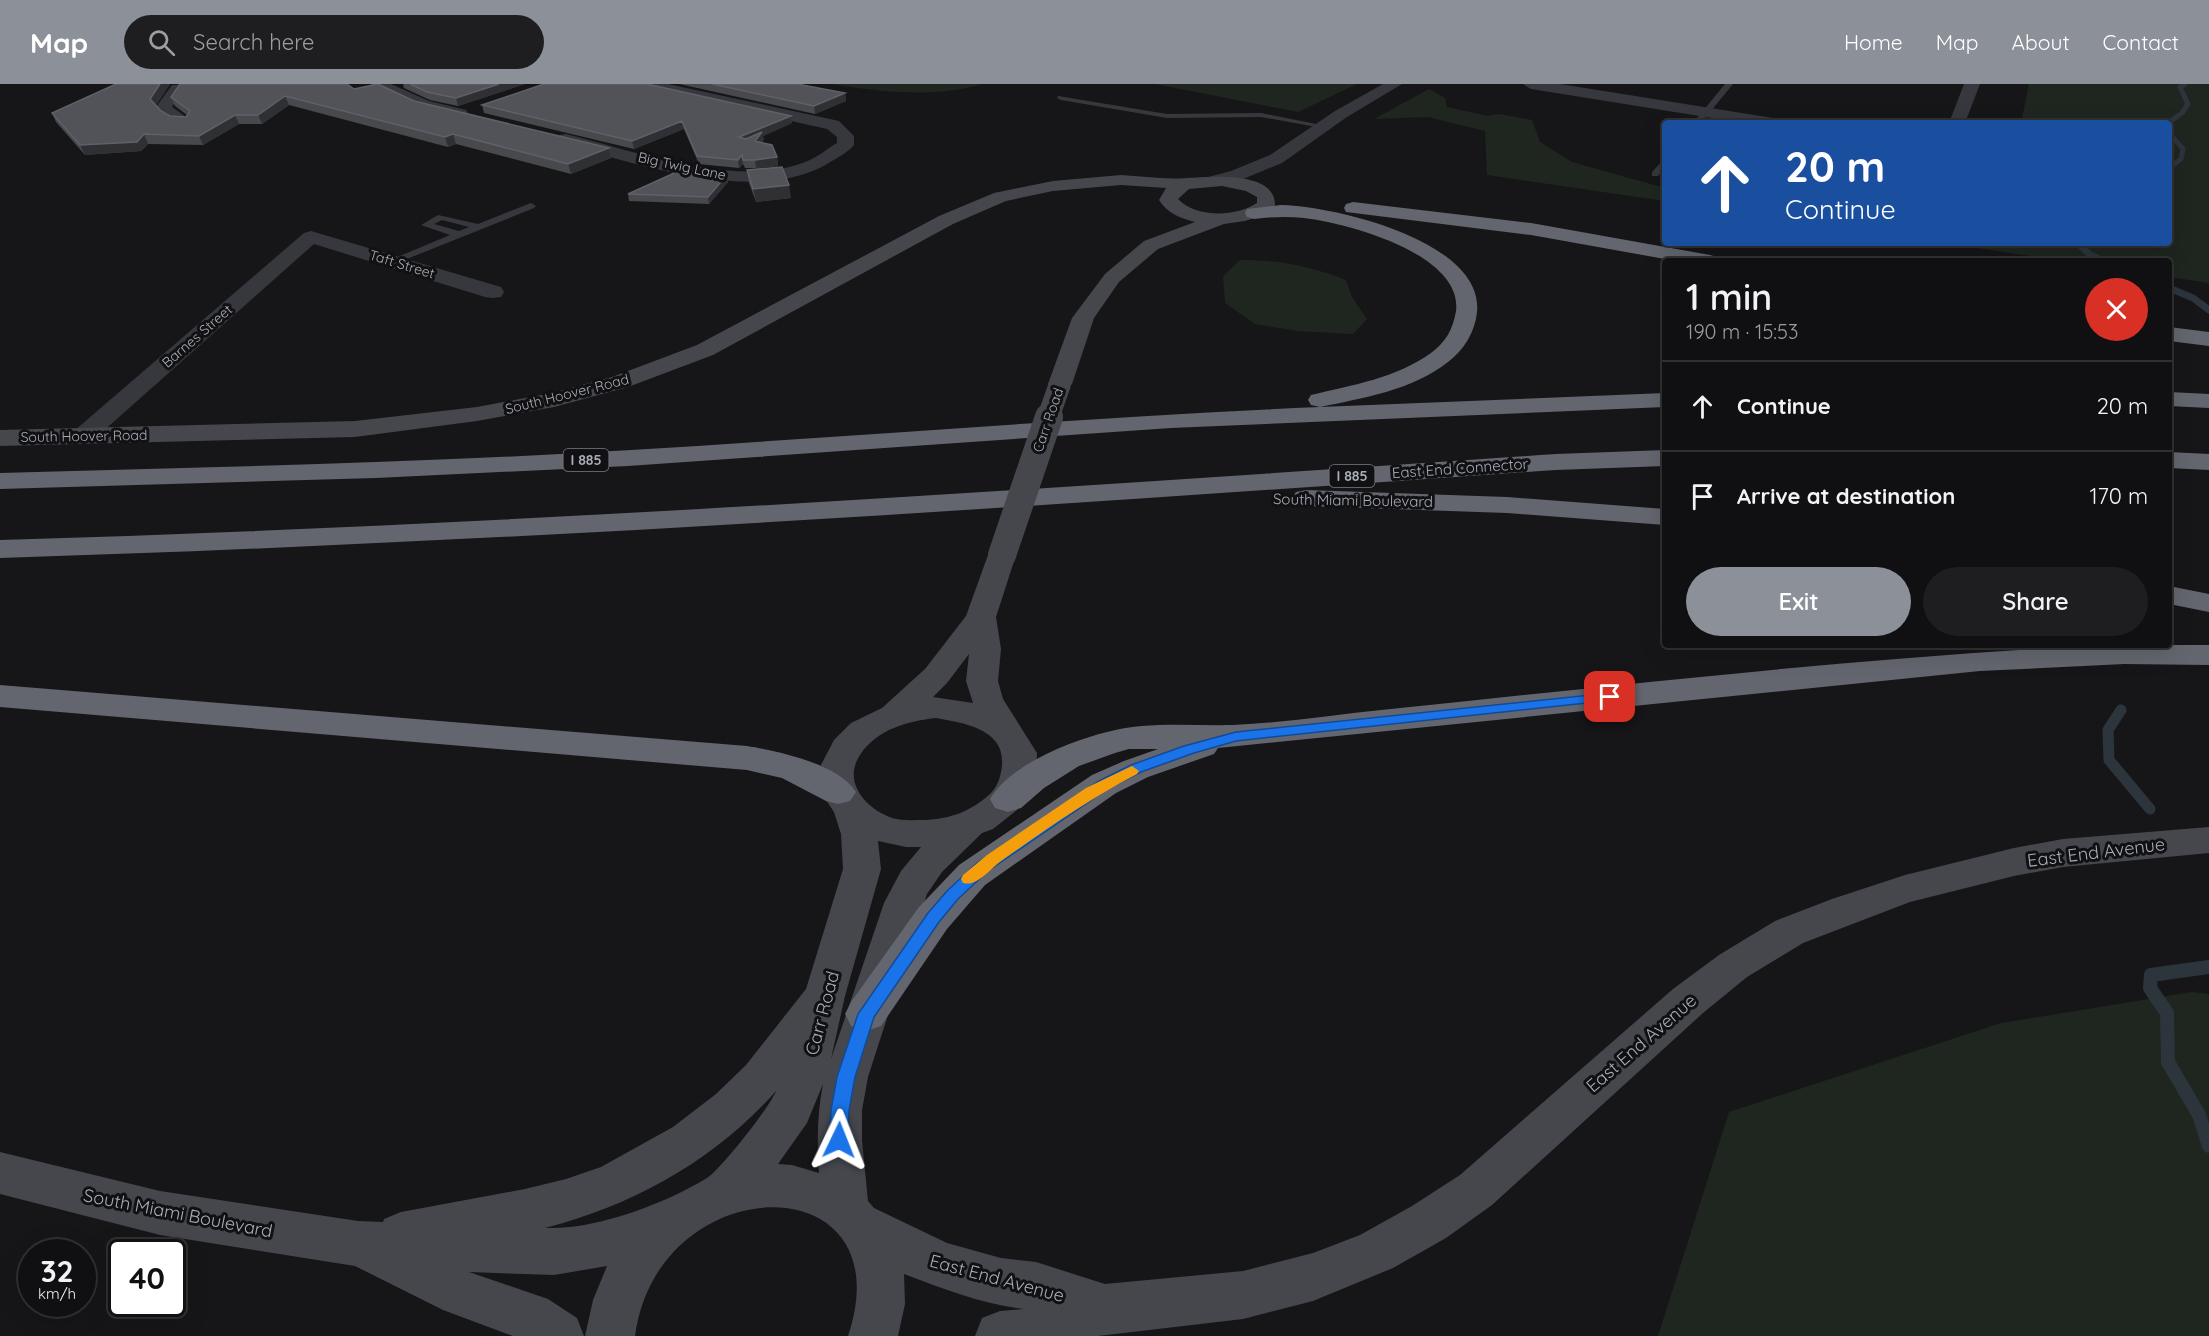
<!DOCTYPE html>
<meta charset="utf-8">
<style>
:root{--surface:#101012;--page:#1e1e20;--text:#f1f3f6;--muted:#9c9d9f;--line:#303032;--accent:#8c9099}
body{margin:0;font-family:Quicksand,sans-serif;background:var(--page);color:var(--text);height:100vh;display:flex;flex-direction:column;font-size:22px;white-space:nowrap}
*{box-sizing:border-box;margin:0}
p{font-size:20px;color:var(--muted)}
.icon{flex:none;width:33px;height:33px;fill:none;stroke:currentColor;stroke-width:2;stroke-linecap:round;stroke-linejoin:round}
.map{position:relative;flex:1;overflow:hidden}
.drawer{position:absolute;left:1662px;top:174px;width:510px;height:390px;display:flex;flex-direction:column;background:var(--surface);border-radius:6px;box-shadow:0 6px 24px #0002,0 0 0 2px var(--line)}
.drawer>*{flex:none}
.banner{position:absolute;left:1662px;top:36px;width:510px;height:126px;border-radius:6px;box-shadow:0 6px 24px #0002,0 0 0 2px var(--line);background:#1a4fa0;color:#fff;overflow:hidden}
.speed{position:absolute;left:18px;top:1155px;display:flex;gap:12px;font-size:30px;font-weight:700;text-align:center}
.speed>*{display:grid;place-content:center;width:78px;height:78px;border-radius:50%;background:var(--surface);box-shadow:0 6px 24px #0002,0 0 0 2px var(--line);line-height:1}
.speed small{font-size:15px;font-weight:400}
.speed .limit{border:3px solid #111;border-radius:9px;background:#fff;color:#111}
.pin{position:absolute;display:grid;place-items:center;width:51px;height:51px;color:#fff;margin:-26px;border-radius:12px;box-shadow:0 3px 9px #0006}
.me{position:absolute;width:66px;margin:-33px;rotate:2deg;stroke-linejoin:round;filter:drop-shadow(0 0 4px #0008)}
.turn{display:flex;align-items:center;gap:21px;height:126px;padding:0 24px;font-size:27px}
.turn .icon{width:78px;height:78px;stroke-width:2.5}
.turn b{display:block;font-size:42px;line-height:51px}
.round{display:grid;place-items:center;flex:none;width:63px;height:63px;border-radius:32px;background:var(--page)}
.head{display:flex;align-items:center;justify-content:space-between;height:102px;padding:0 24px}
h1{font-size:36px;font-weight:600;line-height:45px}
.cta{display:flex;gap:12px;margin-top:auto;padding:12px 24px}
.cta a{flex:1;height:69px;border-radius:36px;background:var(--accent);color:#fff;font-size:24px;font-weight:600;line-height:69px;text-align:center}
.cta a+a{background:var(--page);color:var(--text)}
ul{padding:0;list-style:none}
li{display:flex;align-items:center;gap:18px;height:90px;padding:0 24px;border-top:2px solid var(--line)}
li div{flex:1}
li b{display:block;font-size:22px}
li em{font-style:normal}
header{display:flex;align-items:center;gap:36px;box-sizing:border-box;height:84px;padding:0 30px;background:var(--accent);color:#fff}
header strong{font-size:28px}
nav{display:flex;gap:33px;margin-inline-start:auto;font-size:21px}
.search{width:420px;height:54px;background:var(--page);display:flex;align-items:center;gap:15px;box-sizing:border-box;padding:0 21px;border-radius:33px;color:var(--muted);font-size:22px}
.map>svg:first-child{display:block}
.green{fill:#1e261f}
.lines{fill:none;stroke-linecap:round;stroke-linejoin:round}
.stream-far3{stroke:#2c353c;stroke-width:5}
.stream-far2{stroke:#2c353c;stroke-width:7}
.stream-far1{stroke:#2c353c;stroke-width:11}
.stream{stroke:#2c353c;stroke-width:14}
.lane{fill:#37383d;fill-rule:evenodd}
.street{fill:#37383d;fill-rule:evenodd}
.secondary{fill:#45474d;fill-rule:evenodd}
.highway{fill:#63666e;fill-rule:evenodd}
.secondary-bridge-far1{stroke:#45474d;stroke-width:22}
.secondary-bridge{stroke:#45474d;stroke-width:28}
.wall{fill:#47494d}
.shaded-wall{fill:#2f3033}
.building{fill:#525359;stroke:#5f6168;stroke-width:1.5}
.route{fill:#1a73e8;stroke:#114b97;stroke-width:1.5}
.slow{fill:#f59e0b}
.labels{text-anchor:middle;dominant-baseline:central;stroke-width:6;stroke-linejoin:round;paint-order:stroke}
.far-street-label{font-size:14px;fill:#a8adb8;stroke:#111113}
.shield{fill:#111113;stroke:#7b7e86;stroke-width:1.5}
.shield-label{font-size:14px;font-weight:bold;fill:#a8adb8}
.street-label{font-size:15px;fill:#a8adb8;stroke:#111113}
.near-street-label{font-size:18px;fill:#a8adb8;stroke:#111113}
</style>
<header>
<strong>Map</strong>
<div class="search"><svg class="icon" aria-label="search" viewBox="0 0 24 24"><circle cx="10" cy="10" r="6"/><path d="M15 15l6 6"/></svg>Search here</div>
<nav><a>Home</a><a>Map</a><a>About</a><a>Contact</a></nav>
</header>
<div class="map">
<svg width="2209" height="1252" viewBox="0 0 2209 1252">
<rect width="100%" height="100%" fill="#161618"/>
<path class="green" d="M830,0H981C936,15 876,7 830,0Z
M1155,0H1357L1298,28Z
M2029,0H2209V199L2169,193V177H2063L1944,159H2169V39H2021Z
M1429,5L1445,14L1447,23L1488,32L1499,30L1532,36L1540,58L1572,78L1665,104V117L1487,91L1485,47L1428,33L1374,35Z
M1240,176C1279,176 1310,182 1346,196L1352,213L1367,235L1353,250L1298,247L1255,240L1225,219L1223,192Z
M2192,908L2209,910V1252H1658L1729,1028L2001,939Z"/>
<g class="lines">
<path class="stream-far3" d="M2168,39L2182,29L2188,20L2180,3L2185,0
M2169,49L2183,65L2181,75L2169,84"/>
<path class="stream-far2" d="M2078,159L2090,171L2104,177
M2169,204L2193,214L2209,226"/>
<path class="stream-far1" d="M2121,626L2108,646L2109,676L2150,725"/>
<path class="stream" d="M2209,883L2151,891L2150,904L2167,929L2168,978L2199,1031L2209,1062"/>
<path class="lane" d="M1725,0H1733L1701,39H1693Z
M1058,12L1167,30L1261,29L1326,42L1322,44L1261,33L1167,34L1061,16L1057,14Z
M1665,74V83L1658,92H1652V88Z
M531,119L536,122L534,124L397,179L388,177L450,151L421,141L438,131L478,140ZM442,136L469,143L459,147L434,140Z"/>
<path class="street" d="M193,0L183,7L172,23L192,37L190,40C176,44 164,34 156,23L172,1Z
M370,0H391L429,17L466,26L468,29L460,34L418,24L373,3Z
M639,0H668L839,37L854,52V61C848,68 839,73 832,77C761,124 635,79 560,59L558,55L560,51L566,50C634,67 742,107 810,76C819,72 828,64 837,59V53L827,45L647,5Z
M1383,0H1402L1347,33L1282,79L1243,95L1214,102L1208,101L1205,97L1208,93L1231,87L1270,71L1335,27Z
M1523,0H1560L1773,34L1781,39H1743L1531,5Z
M1964,0H1980L1965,39H1949Z
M311,147L501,203L504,208L501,213L493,214L485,213L314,160L92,357L83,360L74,357L70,352L74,347L304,149Z"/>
<path class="secondary" d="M1121,91C1142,92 1165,96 1187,94C1210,93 1275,86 1275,121L1264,131L1245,137L1224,140L1158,165L1119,198L1094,234L1072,300L1068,305L1060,307L1052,305L1048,300L1072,234L1105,190L1144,157L1195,138C1180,134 1168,130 1159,116L1166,104L1121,101L1053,107L1006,117L953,140L713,271L628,303L554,323L477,337L355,353L0,362V346L355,337L477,323L552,309L612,293L697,261L939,132L994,109L1053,97ZM1222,102L1246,107L1257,113V119C1236,133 1196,134 1178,115L1189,105Z
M1002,462L1012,465L1016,471L996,533L1001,565L998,597L1003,615L1037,669L1036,694L1017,726L993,745L982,749L942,788L927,810L868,993L862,1026V1056L868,1117L874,1124L947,1159L1001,1174L1036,1178L1105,1200L1243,1187L1313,1169L1360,1151L1412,1122L1460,1091L1673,905L1719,871L1775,837L1832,815L1905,791L2014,764L2063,755L2209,743V769L2063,783L2014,792L1910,818L1803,859L1747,893L1703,929L1492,1121L1446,1154L1393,1184L1313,1217L1243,1235L1098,1252H975L982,1234L1000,1227L1024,1225C982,1220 943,1205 904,1190L905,1220L898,1252H848C906,1079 658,1082 635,1252H585L593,1216L607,1182L554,1191L469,1188L548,1215L577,1234L584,1252H513L443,1226L355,1182L160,1151L0,1110V1068L160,1107L358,1137L383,1138L384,1135L401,1128L525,1105L566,1095L601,1083L673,1043L716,1010L746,981L806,905L843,785L841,750L834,728L824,713L819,697L821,681L834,656L851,639L882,624L925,585L966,532L988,471L992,465ZM969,570L966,597L973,619L933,613L947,599ZM936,634C964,639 1005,645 1002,681C1001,692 998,702 990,710C970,728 950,735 924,736C913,736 902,737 892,734C866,725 842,698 860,671C877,645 908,637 936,634ZM878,757L906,763H921L901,787L884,819L831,975L845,912L881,785ZM823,1000C817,1030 817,1058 819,1089L792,1081L778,1080L807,1039ZM776,1007C770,1023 720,1086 707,1094C664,1120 596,1146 545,1144C634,1121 715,1076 776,1007Z"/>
<path class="highway" d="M1353,118L1531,139L1710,171L1717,173L1720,177H1676L1531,151L1346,128L1344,124L1346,120Z
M1281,121C1334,122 1484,157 1477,228C1475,248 1464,266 1448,278C1413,306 1363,314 1320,323L1665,309V323L1171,344L628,382L376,394L0,405V389C210,383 421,379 631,366C860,352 1090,333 1320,323L1311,321L1308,316L1311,311C1353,301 1396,294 1431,269C1446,258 1453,245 1456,227C1463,170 1347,139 1304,134C1287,132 1271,133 1254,135L1247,133L1245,129L1247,125Z
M2169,243L2209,248V262L2169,257Z
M2169,308L2209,310V324L2169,322Z
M1665,366V382L1556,386C1038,422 520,458 0,474V456C519,441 1038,405 1556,370Z
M2169,368L2209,370V386L2169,384Z
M1306,406L1507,413L1665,425V441L1507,429L1306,422L1296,420L1292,414L1296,408Z
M2169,502L2209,510V528L2169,520Z
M2107,561H2209V581L2124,580L1980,587L1218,664L1214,670L1148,693L1116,709L985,801L947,845L881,942L866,947L851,942L845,930L851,918L919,823L959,781L1092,691L1124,677L1158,665H1129L1115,669L1079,682L1044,704L1021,724L1008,728L995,724L990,715C1010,681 1070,657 1107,648C1147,637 1191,642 1233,641C1282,639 1332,631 1381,626C1623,601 1864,573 2107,561Z
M0,601L747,662C778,667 839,680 856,708L850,717L838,720L826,717L782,694L747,686L0,623Z"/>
<path class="secondary-bridge-far1" d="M1048,334L1060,300"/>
<path class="secondary-bridge" d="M1002,471L1049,333"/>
</g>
<path class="wall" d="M116,0H170L156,21L161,27L170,32L186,33L187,31L175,22L171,13L354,5L414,17L609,64L611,74L571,90L456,60L448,63L289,21L262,40H239L203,61L148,60L141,67L85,71L56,38L52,29Z
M403,0H525L458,22L430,16L404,4Z
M679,0H797L845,9L846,17L815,30Z
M482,21L791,32L792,39L763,52L764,56L761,58L777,73L778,82L756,84H745L743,80L739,84L699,80L684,45L634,65L484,29Z
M747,86L791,114L756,118L749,99Z
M704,91L726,92L728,98L709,120L629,117L628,110Z"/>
<path class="shaded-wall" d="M160,0H170L154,24L150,15Z
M499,0H525L458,22L456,14Z
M845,9L846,17L815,30L814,22Z
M285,12L289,21L262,40L258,31Z
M235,31L239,40L203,61L199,52Z
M791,32L792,39L763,52L764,56L756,65L740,61L739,53Z
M682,37L684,45L634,65L632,57Z
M144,50L148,60L141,67L85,71L80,61Z
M453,50L456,60L448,63L445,53Z
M609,64L611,74L571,90L568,80Z
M742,71L743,80L739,84L738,76Z
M777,73L778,82L756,84L755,76Z
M726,92L728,98L709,120L708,113Z
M789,101L791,114L756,118L753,105Z"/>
<path class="building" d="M116,0H160L150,15L161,27L170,32L186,33L190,27L171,13L180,0H347L354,5L378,0L414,17L609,64L568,80L453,50L445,53L285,12L258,31H235L199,52L144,50L137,58L80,61L52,29Z
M410,0H499L456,14L427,8Z
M544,0H647L791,32L739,53L746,55L762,48L755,57L772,61L777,73L755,76H743L742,71L738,76L697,72L682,37L632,57L482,21Z
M712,0H797L845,9L814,22Z
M782,83L789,101L753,105L747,86Z
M683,85L704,91L726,92L708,113L628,110Z"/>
<path class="route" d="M1610,609L1614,610L1616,613L1614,616L1236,657L1194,669L1141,688L1109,704L988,787L958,815L939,838L874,933L855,993L849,1026L848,1056L846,1062L839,1064L833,1062L830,1056L831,1026L837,993L858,930L928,829L947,807L977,779L1099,697L1131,681L1184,662L1236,648Z"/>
<path class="slow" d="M1132,682L1139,687L1137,690C1089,715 1045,746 1001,777C990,785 977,803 963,799L961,795L963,791L987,771L1086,704Z"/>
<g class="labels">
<g class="far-street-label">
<text transform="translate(682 82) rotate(12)">Big Twig Lane</text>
<text transform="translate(402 180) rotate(17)">Taft Street</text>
<text transform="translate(197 252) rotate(-41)">Barnes Street</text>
<text transform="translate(567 310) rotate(-14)">South Hoover Road</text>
<text transform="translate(1048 336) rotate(-71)">Carr Road</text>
<text transform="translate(84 352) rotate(-1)">South Hoover Road</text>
</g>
<g class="shield">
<rect x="563.5" y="365" width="45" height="22" rx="4.5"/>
<rect x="1329.5" y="381" width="45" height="22" rx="4.5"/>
</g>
<g class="shield-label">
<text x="586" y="376">I 885</text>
<text x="1352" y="392">I 885</text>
</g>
<g class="street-label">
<text transform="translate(1460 384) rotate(-4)">East End Connector</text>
<text transform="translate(1353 416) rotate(1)">South Miami Boulevard</text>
</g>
<g class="near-street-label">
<text transform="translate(2096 768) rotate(-7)">East End Avenue</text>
<text transform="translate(822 929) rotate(-75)">Carr Road</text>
<text transform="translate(1641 959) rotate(-41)">East End Avenue</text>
<text transform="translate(178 1129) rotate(11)">South Miami Boulevard</text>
<text transform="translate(997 1194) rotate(15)">East End Avenue</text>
</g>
</g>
</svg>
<div class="speed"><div>32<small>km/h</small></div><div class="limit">40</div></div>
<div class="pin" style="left:1610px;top:613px;background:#d93025"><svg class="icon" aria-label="arrive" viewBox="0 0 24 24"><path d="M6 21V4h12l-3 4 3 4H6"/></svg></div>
<svg class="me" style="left:839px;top:1056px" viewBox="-20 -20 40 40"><path d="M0-17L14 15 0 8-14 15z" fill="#1a73e8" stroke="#fff" stroke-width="4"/></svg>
<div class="banner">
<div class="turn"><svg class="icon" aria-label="ahead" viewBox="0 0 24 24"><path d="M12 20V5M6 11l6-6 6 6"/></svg><div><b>20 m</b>Continue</div></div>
</div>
<section class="drawer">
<div class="head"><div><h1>1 min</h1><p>190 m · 15:53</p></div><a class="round" style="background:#d93025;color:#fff"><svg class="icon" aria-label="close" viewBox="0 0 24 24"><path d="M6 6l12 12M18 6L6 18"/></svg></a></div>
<ul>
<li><svg class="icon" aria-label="ahead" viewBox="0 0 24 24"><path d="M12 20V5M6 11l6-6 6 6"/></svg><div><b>Continue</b></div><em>20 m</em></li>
<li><svg class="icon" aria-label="arrive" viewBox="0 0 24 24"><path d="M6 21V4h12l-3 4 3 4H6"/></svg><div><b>Arrive at destination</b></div><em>170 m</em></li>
</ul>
<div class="cta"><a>Exit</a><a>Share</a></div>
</section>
</div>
